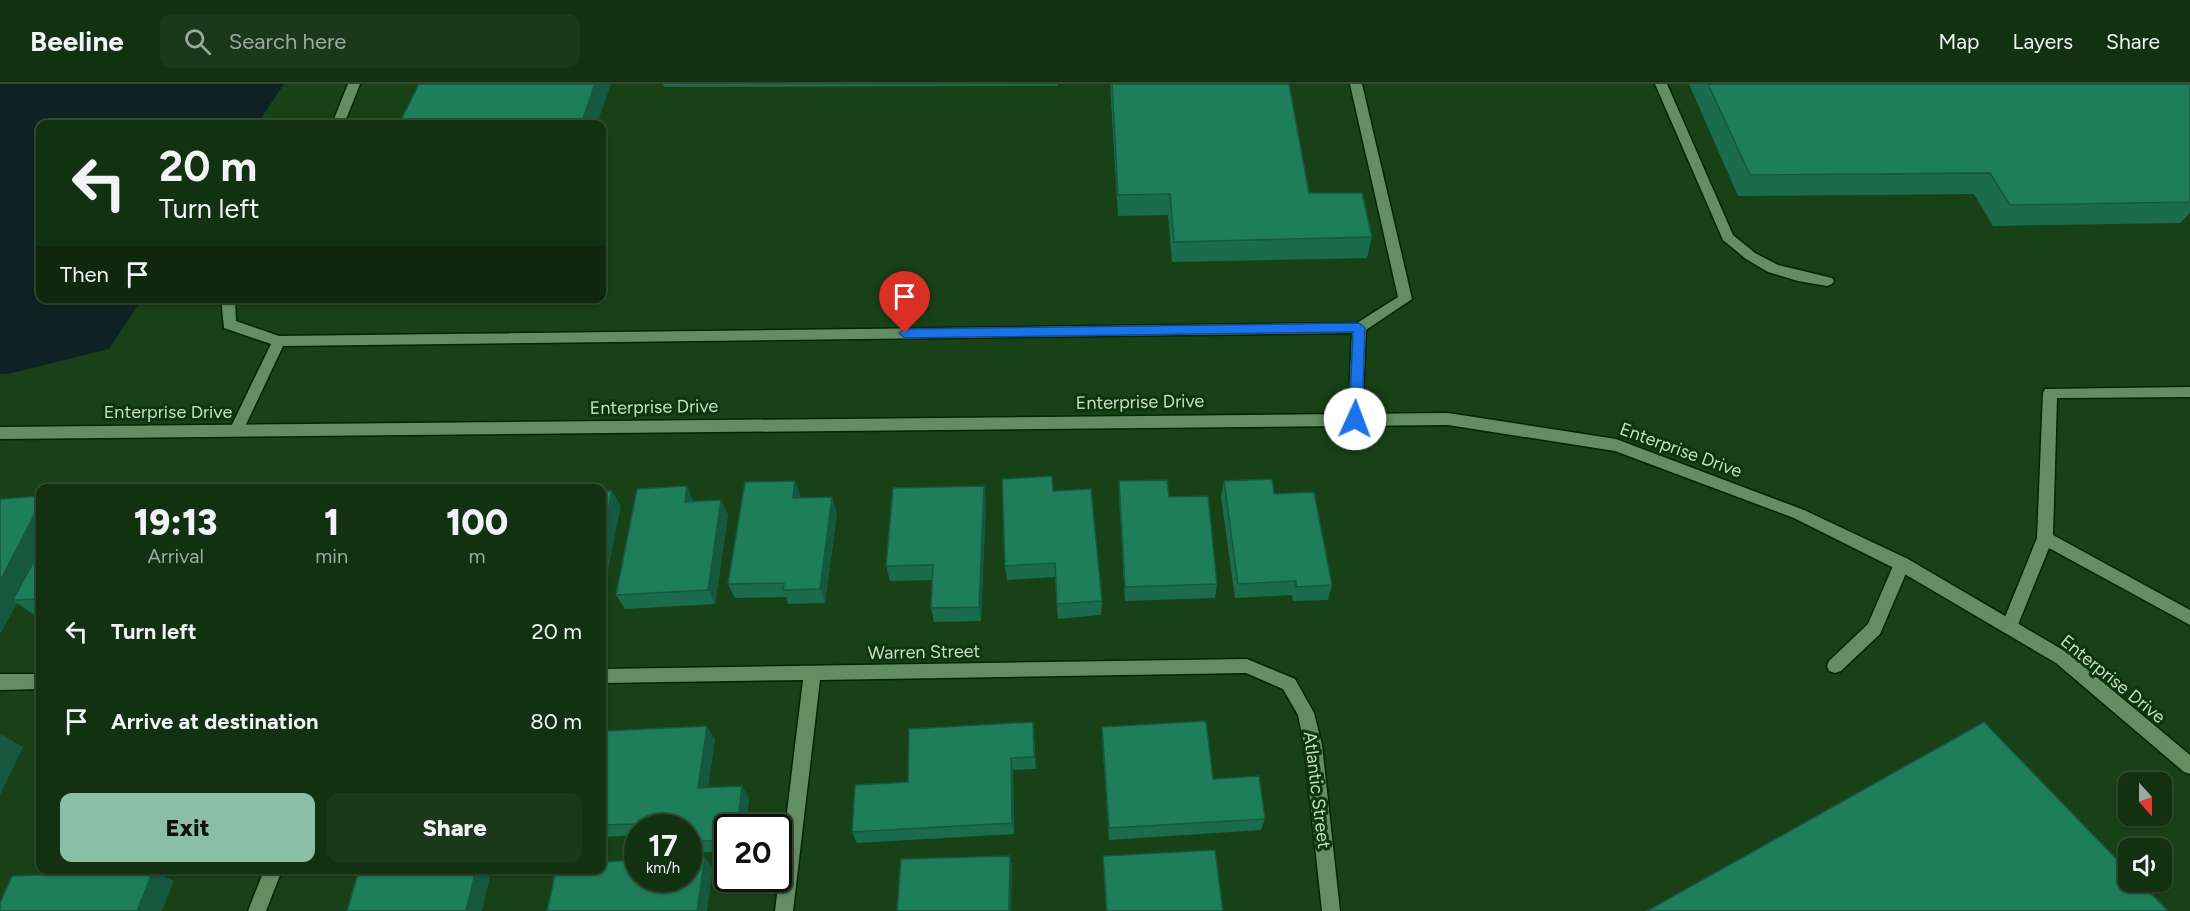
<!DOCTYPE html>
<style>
:root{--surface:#123111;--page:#1b391a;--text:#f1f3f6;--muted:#9ca99f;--line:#314c31;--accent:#8abfa5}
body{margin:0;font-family:Figtree,sans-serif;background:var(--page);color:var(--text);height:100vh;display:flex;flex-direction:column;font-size:22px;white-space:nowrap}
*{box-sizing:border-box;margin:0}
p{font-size:20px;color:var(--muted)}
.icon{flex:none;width:33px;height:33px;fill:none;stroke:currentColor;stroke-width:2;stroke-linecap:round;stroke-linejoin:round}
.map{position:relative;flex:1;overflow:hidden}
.side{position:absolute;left:36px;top:400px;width:570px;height:390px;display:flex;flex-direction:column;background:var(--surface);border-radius:12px;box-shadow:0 2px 4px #0004,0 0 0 2px var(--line)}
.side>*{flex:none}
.guide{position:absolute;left:36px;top:36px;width:570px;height:183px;border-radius:12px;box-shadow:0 2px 4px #0004,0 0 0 2px var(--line);background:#123111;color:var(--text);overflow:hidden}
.needle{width:39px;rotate:159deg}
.tools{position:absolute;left:2118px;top:688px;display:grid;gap:12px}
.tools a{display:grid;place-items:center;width:54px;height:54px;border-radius:12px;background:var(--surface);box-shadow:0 2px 4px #0004,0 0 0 2px var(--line);font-size:30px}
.speed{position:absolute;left:624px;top:730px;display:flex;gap:12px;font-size:30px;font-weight:700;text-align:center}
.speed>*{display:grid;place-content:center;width:78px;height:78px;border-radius:50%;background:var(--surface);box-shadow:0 2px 4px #0004,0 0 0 2px var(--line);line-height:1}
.speed small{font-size:15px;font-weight:400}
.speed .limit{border:3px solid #111;border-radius:9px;background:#fff;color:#111}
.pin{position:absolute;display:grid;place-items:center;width:51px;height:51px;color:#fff;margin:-62px -26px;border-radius:50% 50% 50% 0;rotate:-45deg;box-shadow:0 0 6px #0007}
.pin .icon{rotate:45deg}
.me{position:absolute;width:66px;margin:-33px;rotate:2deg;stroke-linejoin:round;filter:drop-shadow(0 0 4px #0008)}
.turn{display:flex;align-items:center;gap:21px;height:126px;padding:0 24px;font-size:27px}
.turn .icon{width:78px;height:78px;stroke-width:2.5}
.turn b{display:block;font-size:42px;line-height:51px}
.then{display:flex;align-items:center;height:57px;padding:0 24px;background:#0003;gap:12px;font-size:22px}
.eta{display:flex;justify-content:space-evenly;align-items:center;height:102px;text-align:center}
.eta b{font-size:36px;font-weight:800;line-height:42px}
.button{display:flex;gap:12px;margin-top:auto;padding:12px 24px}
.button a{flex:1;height:69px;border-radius:12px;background:var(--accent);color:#111;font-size:24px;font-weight:800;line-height:69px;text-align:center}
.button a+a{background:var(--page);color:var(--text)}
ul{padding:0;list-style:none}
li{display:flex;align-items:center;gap:18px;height:90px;padding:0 24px}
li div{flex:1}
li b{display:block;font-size:22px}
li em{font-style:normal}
header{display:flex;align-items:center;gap:36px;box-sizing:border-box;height:84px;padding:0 30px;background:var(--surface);border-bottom:2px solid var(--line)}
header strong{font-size:28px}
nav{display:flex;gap:33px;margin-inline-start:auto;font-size:21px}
.search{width:420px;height:54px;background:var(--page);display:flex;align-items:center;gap:15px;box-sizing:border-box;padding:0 21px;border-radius:12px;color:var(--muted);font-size:22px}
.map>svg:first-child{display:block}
.water{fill:#0e2224}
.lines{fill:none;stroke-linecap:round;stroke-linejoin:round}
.service-casing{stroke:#002700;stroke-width:3}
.minor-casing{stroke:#002700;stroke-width:3}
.service{fill:#638e61;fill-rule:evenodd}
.minor{fill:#638e61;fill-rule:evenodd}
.wall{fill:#1a6c4d}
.shaded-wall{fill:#15583f}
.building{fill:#1e7e5a;stroke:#15583f;stroke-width:1.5}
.route{fill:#1a73e8;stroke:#114b97;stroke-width:1.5}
.labels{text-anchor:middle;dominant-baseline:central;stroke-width:6;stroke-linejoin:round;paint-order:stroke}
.street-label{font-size:18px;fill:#c7dec5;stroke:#0c370d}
</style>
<header>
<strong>Beeline</strong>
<div class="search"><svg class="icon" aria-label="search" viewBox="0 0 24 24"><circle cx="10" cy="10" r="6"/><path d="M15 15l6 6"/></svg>Search here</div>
<nav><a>Map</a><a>Layers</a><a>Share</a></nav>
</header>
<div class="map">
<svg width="2190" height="827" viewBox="0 0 2190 827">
<rect width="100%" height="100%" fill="#184117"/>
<path class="water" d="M0,0H284L257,40H40V214L142,215L109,265L8,290H0Z"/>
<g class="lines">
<defs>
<path id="service" d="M348,0H360L344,40H332Z
M1350,0H1362L1412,215L1366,246L1362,335L1360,339H1350L1348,335L1352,249L283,262L241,351H231L229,347L271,260L224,244L221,214H235L236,237L279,252L1357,239L1398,213Z
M1655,0H1667L1733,151L1755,169L1778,181L1832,194L1834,197L1832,200L1827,202L1798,197L1768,188L1746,175L1723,156Z
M2190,303V313L2057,314L2053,451L2190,526V541L2049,464L2015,548L2009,550L2003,548L2001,543L2037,454L2043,309L2045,305Z
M1902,473L1908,475L1910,480L1880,550L1841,587L1835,589L1829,587L1827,582L1829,577L1868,540L1896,475Z"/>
<path id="minor" d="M1448,329L1616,355L1804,426L1908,475L2068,569L2190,671V690L2184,688L2056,579L1896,485L1794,434L1615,367L1448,341L0,355V343Z
M1247,575L1295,595L1314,629L1322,661L1340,827H1322L1304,661L1298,631L1283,605L1246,589L820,596L793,827H775L803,596L602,599V585Z
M0,590H40V605L0,606Z
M264,786H282L266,827H248Z"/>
</defs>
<use href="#service" class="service-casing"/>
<use href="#minor" class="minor-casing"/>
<use href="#service" class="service"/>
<use href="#minor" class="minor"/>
</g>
<path class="wall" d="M663,0H1058V2L664,3Z
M1110,0H1289L1309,109L1372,153L1367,174L1172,178L1168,131L1118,132Z
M1689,0H2190V129L2180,139L1993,142L1974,110L1738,112Z
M795,397L801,414L837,429L825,519L788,520L786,513L735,514L728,500Z
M1119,397L1169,413L1217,500L1215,514L1125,517L1119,413Z
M1224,397L1274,410L1332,501L1328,516L1293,517L1292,511L1235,514L1221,413Z
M984,402L986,417L981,537L934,538L931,524L932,496L890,497L886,482Z
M1053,407L1102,517L1101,531L1058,535L1055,493L1007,496L1005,482Z
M40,412V530H33L17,519L1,548H0V415Z
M721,416L728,431L715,520L625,525L616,511L694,417Z
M1033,638L1036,685L1013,686L1014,750L857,759L852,748L908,698Z
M1102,643L1213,695L1265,735L1261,746L1109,756L1102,655Z
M715,655L708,703L749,714L746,744H728V767L688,769V744H638V751L602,753V666Z
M1103,772L1223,827H1106Z"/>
<path class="shaded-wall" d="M595,0H611L597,40H581Z
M795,397L801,412L799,430L793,414Z
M687,402L694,418H685Z
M984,402L986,417L981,537L979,523Z
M612,407L621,422L602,516V457Z
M832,413L837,429L825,519L820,505Z
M721,416L728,431L715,520L708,506Z
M40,420V472L13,516L17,519L1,548L0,547V497Z
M707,642L715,655L706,715L698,704Z
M1,650L23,663L0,711V652Z
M1011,674L1013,686L1014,750L1012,739Z
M742,702L749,714L746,744H737Z
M1010,772L1012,783L1011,827H1009Z
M705,773L713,784L707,827H697Z
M476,786H486L491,789L482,827H466Z
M153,787L174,797L162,827H137Z"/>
<path class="building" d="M419,0H595L581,40H399Z
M1112,0H1289L1309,109H1362L1372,153L1174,158L1170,110L1118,111Z
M1708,0H2190V118L2010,121L1990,89L1750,91Z
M1052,392L1053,407L1091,405L1102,517L1057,520L1055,479L1005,482L1002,395Z
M1272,395L1274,410L1314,408L1332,501L1296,503V497L1238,500L1224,397Z
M1167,396L1169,413L1208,412L1217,500L1125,503L1119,397Z
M795,397L793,414L832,413L820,505L783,506L784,499L728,500L745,398Z
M687,402L685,418L721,416L708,506L616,511L637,405Z
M984,402L979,523L931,524L933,481L886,482L893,404Z
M602,407H612L602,457Z
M40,412V420L0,497V415Z
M40,466V515L13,516Z
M1206,637L1213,695L1259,692L1265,735L1109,744L1102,643Z
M1033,638L1034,673L1011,674L1012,739L852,748L855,701L908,698L909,645Z
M1984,638L2128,787V798H2140L2168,827H1647Z
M707,642L698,704L742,702L737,744H728V756L688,758V744H668L669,739L602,741V666L605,647Z
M1215,766L1223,827H1107L1103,772Z
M1010,772L1009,827H897L901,775Z
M705,773L697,827H547L556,786H602V778L638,776V795H688V774Z
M359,786H476L466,827H347Z
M153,787L137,827H0V819L12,792Z"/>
<path class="route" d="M1359,239L1365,244L1362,335L1355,340L1349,335L1353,248L905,254L899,249L905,245Z"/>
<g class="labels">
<g class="street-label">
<text transform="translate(1140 318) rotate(-1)">Enterprise Drive</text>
<text transform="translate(654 323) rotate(-1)">Enterprise Drive</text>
<text x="168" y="328">Enterprise Drive</text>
<text transform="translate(1681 366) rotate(20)">Enterprise Drive</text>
<text transform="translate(924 568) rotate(-1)">Warren Street</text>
<text transform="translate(2113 595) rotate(39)">Enterprise Drive</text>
<text transform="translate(1317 706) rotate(83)">Atlantic Street</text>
</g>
</g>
</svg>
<div class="tools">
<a><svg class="needle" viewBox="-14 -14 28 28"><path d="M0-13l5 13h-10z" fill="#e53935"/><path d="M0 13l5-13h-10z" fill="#9ca99f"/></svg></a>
<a><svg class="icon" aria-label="sound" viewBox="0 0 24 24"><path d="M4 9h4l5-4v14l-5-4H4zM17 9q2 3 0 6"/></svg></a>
</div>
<div class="speed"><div>17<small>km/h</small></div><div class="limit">20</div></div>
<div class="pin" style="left:905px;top:249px;background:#d93025"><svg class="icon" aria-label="arrive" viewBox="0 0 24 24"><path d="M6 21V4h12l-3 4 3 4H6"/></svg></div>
<svg class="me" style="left:1355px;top:335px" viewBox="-20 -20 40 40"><circle r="19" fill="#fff"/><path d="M0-13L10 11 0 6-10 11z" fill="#1a73e8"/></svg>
<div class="guide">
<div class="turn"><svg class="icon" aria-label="left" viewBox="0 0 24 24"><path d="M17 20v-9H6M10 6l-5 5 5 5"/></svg><div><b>20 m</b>Turn left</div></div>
<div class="then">Then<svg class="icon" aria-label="arrive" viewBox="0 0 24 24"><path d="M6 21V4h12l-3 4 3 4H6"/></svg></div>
</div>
<section class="side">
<div class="eta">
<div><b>19:13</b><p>Arrival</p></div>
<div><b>1</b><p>min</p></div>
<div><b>100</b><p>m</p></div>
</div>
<ul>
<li><svg class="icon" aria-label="left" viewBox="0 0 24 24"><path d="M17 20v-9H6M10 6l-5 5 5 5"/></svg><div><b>Turn left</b></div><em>20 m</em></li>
<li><svg class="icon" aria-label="arrive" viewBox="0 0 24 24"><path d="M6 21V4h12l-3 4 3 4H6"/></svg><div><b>Arrive at destination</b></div><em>80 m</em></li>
</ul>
<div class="button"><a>Exit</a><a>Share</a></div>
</section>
</div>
